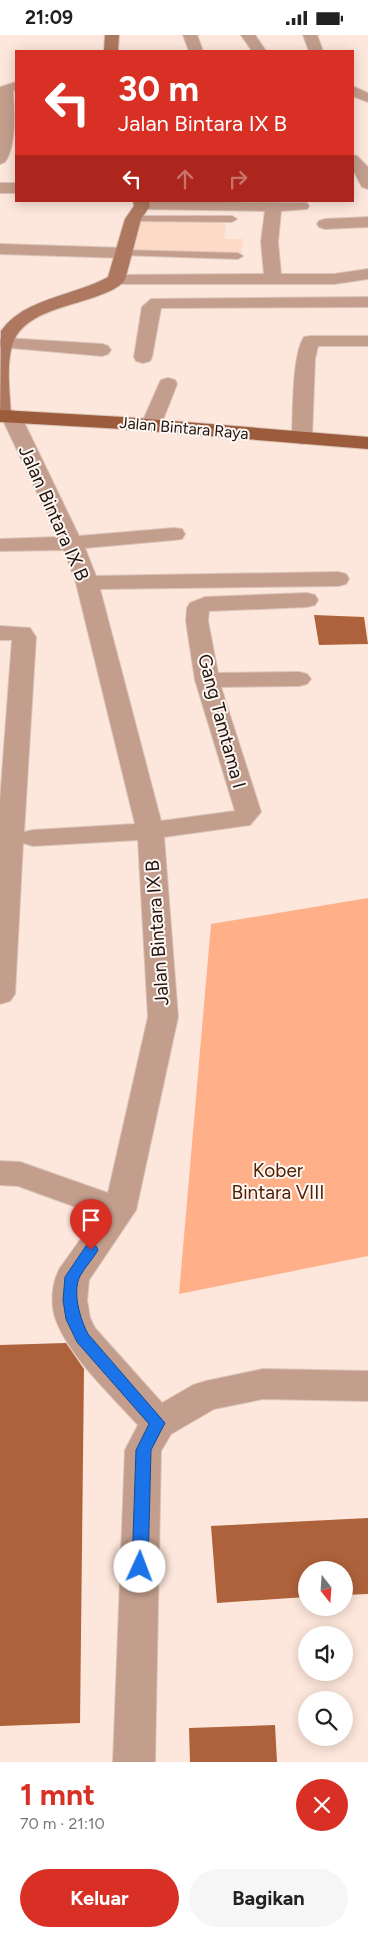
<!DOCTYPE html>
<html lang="id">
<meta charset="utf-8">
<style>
:root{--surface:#fff;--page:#f6f6f6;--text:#222;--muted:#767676;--accent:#d93025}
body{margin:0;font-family:Figtree,sans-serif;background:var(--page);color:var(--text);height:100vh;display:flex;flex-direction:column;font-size:19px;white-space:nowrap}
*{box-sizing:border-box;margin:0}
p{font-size:16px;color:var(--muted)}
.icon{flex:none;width:28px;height:28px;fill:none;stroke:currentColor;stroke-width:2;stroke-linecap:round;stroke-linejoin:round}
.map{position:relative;height:1727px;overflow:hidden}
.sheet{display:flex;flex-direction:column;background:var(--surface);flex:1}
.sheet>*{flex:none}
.top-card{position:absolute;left:15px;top:15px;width:339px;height:152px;border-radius:0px;box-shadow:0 2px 12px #0003;background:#d93025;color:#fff;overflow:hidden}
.needle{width:32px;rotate:163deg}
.buttons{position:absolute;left:298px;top:1526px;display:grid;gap:10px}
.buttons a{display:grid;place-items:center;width:55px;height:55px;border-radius:50%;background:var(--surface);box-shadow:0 2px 12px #0003;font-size:25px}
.pin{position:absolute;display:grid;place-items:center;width:42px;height:42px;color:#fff;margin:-51px -21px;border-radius:50% 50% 50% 0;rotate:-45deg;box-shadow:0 0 5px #0007}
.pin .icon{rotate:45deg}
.me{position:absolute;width:55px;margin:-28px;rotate:2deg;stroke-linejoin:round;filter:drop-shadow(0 0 4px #0008)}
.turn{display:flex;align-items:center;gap:18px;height:105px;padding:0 20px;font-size:22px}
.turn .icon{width:65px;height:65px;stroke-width:2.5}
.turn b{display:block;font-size:35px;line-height:42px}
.lanes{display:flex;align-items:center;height:48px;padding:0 20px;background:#0003;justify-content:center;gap:25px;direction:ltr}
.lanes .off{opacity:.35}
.round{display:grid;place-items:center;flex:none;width:52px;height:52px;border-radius:26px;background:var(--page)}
.head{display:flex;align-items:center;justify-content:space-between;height:85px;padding:0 20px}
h1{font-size:30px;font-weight:700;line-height:38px;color:var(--accent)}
.cta{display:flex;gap:10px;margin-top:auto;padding:10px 20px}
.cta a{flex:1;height:58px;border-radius:30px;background:var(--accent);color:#fff;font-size:20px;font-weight:700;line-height:58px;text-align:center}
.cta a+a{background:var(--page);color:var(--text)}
.status{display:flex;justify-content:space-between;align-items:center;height:35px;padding:0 25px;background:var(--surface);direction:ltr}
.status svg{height:14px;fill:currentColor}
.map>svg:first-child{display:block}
.built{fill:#fdd9c8}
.green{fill:#ffb089}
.building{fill:#ae623b}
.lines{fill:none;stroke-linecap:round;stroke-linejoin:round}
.lane-casing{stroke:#dac4ba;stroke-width:2}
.street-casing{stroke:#dac4ba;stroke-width:2}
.secondary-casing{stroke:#dac4ba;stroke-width:2}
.primary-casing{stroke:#dac4ba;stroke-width:2}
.lane{fill:#c39e8d;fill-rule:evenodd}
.street{fill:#c39e8d;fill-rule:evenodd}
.secondary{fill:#ad785f;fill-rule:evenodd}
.primary{fill:#9c5c3c;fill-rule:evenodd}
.route{fill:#1a73e8;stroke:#114b97}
.labels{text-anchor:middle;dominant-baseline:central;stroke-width:4;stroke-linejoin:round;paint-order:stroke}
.far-street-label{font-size:16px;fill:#21140e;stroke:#fef7f3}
.street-label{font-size:19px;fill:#21140e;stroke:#fef7f3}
.park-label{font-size:19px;fill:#532102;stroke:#fef7f3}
</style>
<div class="status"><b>21:09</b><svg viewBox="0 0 49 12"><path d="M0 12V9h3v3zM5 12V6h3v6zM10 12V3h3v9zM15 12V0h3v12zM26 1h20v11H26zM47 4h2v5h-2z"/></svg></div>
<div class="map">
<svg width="368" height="1727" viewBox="0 0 368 1727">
<rect width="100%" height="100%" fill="#fde6db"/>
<path class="built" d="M138,185L226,187L224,204H243L241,220L130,218Z"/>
<path class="green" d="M368,863V1221L179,1259L211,889Z"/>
<path class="building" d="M314,580L364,582L368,609L319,610Z
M66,1308L84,1334L80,1688L0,1691V1310Z
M368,1483V1559L344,1560V1535H306V1562L217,1568L211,1491Z
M275,1690L277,1727H190L189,1693Z"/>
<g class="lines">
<defs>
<path id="lane" d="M133,181H232L237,184L232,187L129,186L128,184Z
M125,215L238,218L243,221L238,224L121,220L120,218L121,216Z"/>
<path id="street" d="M183,0H197L203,16H189Z
M241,0H255L266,16H252Z
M303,0H317L323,16H309Z
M16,47V55L13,56C14,75 17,110 5,127L0,129V52Z
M352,51L368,58V67L352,61Z
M352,120L357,121L368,132V154L362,152L352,133Z
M0,148H16V158H0Z
M142,166L307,168L309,171L307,174L281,176L278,207L281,239H334L368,234V244L334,249H110L107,245L110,241L116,240L264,239L261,207L265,176L136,174L134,171L136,168Z
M368,182V192L325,194L319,192L317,189L319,186L325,184Z
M0,209L125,213L131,214L133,218L131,222L125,223L0,219Z
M368,262V272L161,273L152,322L150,326L143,328L136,326L134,322L142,272L151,264Z
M310,301H368V311H318L315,324L312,403L309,407L302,409L295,407L292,403C293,380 292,319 304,302Z
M5,303L102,309L108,311L111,315L108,319L102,321L0,312V304Z
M168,343L175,345L177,349L161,390L158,394L151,396L144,394L141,390L159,349L161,345Z
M11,375L18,377L21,381L79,501L174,493L182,494L185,499L182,504L174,505L85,513L96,541L338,537L346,539L349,544L346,549L338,551L100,554L161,786L235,776L195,645L186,586L187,573L190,568L205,562L307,558L315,560L318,565L315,570L307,572L209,576L208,586L218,638L299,637L307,639L311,644L307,649L299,651L221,652L261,777L250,790L164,802L178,982L136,1175L89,1245L87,1265L90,1283L95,1293L162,1368L193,1350L206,1346L263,1334L368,1336V1366L263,1364L214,1374L171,1399L161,1416L155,1727H113L125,1415L138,1390C112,1361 69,1321 56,1285C50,1269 52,1247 60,1233L98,1180L18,1151L0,1150V1126L20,1127L108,1158L148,982L138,805L33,811L23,808L15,959L10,966L0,969V766L12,605H0V591L30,593L36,602L24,797L33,795L135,789L76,548L64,515L0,516V504L58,502L1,381L4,377Z"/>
<path id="secondary" d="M105,0H119L118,16H104Z
M133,166H149L150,171L141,184L125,245C118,254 105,258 95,262C67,272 21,278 12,311C6,333 10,359 11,381L8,385L0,387L1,296C24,263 74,261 108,242L125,184L134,171Z"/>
<path id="primary" d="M0,375L123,382L368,402V414L123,394L0,387Z"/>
</defs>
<use href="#lane" class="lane-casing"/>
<use href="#street" class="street-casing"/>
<use href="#secondary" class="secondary-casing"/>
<use href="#primary" class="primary-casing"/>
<use href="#lane" class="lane"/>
<use href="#street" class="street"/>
<use href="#secondary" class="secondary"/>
<use href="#primary" class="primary"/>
</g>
<path class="route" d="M91,1209L96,1211L98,1215C93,1224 85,1232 80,1241C72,1257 80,1284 88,1299L165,1388L151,1415L148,1532L146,1537L140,1539L134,1537L132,1532L136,1415L149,1389L77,1307L66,1284L63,1265L65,1242L86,1211Z"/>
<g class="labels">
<g class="far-street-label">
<text transform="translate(184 393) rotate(5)">Jalan Bintara Raya</text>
</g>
<g class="street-label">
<text transform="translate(54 478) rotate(66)">Jalan Bintara IX B</text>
<text transform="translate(222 686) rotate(75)">Gang Tamtama I</text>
<text transform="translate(157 898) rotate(-94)">Jalan Bintara IX B</text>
</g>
<g class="park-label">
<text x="278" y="1135">Kober<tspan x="278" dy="22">Bintara VIII</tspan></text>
</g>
</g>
</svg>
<div class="buttons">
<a><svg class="needle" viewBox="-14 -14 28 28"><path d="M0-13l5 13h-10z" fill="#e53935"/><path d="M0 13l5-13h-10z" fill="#767676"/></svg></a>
<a><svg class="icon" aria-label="sound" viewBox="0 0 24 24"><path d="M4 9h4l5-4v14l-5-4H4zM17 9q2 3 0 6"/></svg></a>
<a><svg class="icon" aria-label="search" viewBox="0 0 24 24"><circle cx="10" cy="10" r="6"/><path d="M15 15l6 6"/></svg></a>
</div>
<div class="pin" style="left:91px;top:1215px;background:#d93025"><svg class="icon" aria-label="arrive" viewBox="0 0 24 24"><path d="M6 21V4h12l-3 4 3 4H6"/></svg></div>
<svg class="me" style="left:140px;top:1532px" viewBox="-20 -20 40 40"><circle r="19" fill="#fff"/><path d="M0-13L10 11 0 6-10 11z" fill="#1a73e8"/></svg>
<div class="top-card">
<div class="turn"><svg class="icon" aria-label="left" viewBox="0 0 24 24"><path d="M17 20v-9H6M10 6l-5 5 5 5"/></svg><div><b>30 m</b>Jalan Bintara IX B</div></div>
<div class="lanes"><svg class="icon" aria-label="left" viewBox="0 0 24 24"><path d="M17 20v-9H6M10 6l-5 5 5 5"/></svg><svg class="icon off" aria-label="ahead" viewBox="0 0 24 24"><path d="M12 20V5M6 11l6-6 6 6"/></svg><svg class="icon off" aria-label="right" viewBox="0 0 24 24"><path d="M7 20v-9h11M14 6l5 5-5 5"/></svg></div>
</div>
</div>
<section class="sheet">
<div class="head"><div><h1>1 mnt</h1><p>70 m · 21:10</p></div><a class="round" style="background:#d93025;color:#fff"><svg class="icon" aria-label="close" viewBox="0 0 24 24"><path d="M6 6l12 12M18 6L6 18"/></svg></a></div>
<div class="cta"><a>Keluar</a><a>Bagikan</a></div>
</section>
